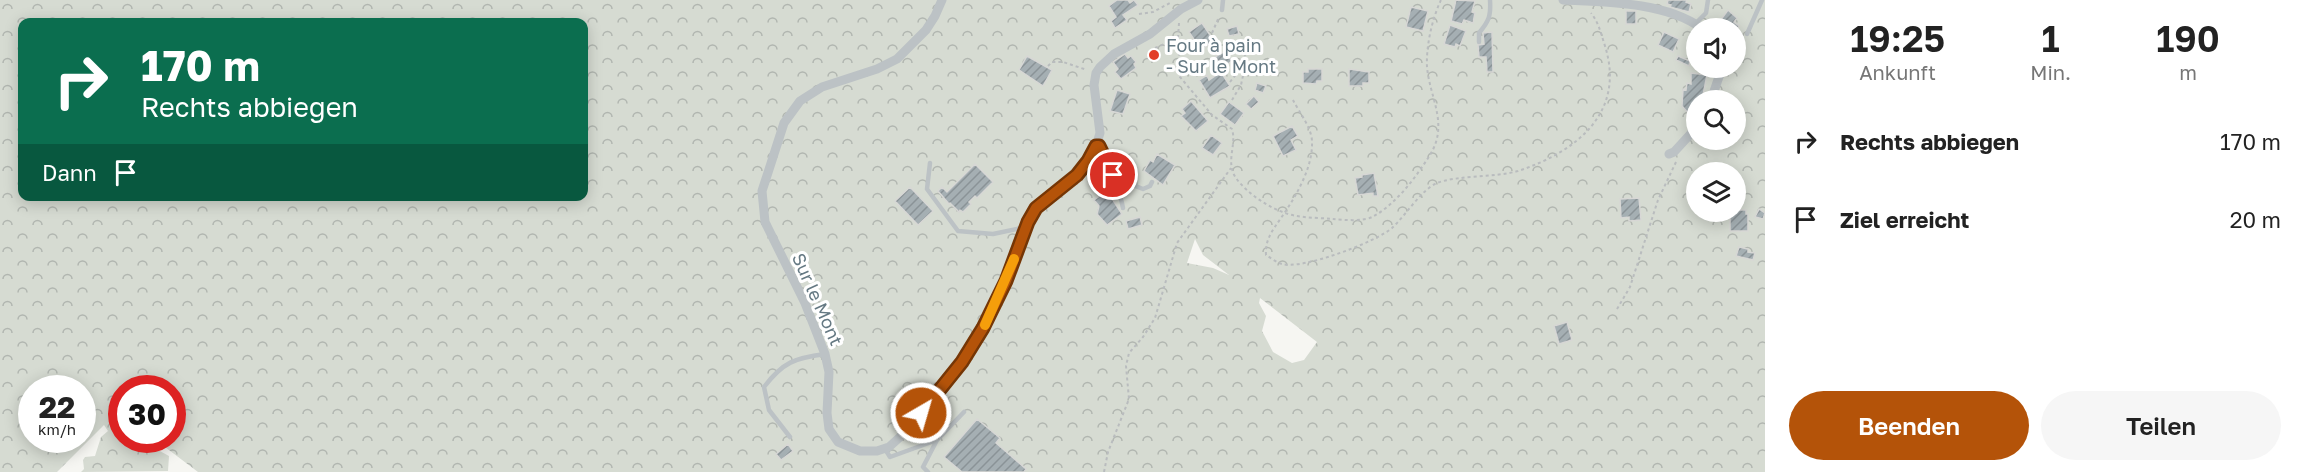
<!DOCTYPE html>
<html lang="de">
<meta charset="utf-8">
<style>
:root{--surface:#fff;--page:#f6f6f6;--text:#222;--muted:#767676;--accent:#b45309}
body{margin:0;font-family:"Golos Text",sans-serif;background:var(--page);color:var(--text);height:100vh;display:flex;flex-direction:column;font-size:22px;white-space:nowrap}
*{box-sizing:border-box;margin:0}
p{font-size:20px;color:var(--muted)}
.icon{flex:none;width:33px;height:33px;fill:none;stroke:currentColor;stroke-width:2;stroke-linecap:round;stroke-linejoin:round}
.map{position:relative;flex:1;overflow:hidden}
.sheet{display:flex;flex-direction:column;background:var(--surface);width:540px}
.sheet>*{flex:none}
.banner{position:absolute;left:18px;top:18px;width:570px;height:183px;border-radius:12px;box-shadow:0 3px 15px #0003;background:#0b6e4f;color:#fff;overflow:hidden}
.tools{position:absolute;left:1686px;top:18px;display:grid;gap:12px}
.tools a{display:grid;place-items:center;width:60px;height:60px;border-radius:50%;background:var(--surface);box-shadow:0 3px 15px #0003;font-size:30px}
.speed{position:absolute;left:18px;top:375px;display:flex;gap:12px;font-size:30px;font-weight:700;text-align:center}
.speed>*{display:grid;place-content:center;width:78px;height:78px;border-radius:50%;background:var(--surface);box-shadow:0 3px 15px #0003;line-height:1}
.speed small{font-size:15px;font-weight:400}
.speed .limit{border:9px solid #d22;background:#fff;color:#111}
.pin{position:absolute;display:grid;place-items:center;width:51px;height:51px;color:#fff;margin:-26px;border:3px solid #fff;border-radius:50%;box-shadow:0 2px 6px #0007}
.me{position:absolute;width:66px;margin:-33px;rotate:38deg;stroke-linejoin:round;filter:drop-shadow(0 0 4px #0008)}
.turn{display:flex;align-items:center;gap:21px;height:126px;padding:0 24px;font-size:27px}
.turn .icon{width:78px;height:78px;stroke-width:2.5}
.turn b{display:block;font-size:42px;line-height:51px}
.then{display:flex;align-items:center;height:57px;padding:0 24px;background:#0003;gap:12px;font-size:22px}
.eta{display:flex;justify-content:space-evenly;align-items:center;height:102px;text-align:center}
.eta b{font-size:36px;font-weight:600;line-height:42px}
.button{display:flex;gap:12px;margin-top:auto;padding:12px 24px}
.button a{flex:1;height:69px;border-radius:36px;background:var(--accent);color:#fff;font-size:24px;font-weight:600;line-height:69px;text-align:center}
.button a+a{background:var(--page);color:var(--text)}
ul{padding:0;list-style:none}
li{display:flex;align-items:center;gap:18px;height:78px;padding:0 24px}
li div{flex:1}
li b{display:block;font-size:22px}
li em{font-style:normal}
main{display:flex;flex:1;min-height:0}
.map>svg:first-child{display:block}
.forest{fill:url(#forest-crowns);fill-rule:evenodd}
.building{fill:url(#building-hatch);stroke:#d7d7d5;stroke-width:1.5}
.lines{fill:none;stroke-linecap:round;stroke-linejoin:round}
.path{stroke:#b9bcbe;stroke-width:2;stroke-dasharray:3 3;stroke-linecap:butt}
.service{stroke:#bcc2c5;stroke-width:4.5}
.minor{stroke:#bcc2c5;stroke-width:9}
.route-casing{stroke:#753606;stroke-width:15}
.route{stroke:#b45309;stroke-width:10}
.slow{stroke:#f59e0b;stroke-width:10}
.poi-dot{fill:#e23e27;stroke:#fff;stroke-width:2}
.labels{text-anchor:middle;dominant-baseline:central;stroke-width:6;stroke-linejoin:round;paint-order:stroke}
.poi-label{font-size:18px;fill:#657983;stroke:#fff;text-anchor:start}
.street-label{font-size:18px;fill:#657983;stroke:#fff}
</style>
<main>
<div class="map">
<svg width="1765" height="472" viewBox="0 0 1765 472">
<defs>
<pattern id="forest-crowns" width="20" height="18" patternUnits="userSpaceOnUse" patternTransform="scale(1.5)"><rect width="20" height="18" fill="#d6dbd2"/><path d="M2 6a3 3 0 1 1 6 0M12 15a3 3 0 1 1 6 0" fill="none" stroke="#b1b6b0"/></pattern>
<pattern id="building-hatch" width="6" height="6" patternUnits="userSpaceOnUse" patternTransform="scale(1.5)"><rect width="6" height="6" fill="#a5afb3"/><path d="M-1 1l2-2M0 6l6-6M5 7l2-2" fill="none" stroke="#8a9397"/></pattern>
</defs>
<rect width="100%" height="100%" fill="#f6f6f2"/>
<path class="forest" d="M0,0H1765V472H198L157,441L158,450L169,456L168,471L81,472L84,469L83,460L85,457L95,456L101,437L108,431L104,425L57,472H0ZM22,22H584V196H22ZM1696,28H1736V68H1696ZM1696,100H1736V140H1696ZM1696,172H1736V212H1696ZM1195,239L1203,255L1229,275L1213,268L1187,263ZM1260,298L1317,342L1304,360L1292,363L1273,352L1262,331L1266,316L1259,303ZM32,388H82V440H32ZM122,388H172V440H122L121,417L117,416L116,413L117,411L121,414Z"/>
<path class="building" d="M1117,0H1128L1130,3L1134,0L1138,5L1123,15L1127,20L1115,28L1111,21L1116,17L1109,6Z
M1456,0L1475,1L1472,12L1475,13L1473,23L1464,20L1462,24L1451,21Z
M1668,0H1687L1686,2L1691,4L1689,12L1670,7L1671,5L1667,4Z
M1411,7L1428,11L1423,31L1406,27Z
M1728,10L1737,18L1734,22L1739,26L1736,31V28H1722L1717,25Z
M1626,11H1636V24H1626Z
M1202,23L1214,41L1201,50L1189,32Z
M1450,25L1466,31L1460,46L1456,44L1455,47L1444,44Z
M1237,26L1239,34L1229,36L1227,29Z
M1492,32L1493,72H1487L1486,57H1479L1478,45L1484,44L1483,33Z
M1664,32L1679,39L1673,52L1658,45Z
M1225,51L1232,61L1222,68L1215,57Z
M1125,54L1128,58L1131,56L1136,62L1134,64L1136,68L1121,79L1115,72L1118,69L1113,62Z
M1027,56L1052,70L1043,86L1019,70Z
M1678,56L1690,61L1689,66L1676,60Z
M1308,69H1322V81H1317L1316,84L1303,83V72H1308Z
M1349,69L1369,72V83H1363V86H1349Z
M1221,72L1230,86L1210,98L1199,80L1207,75L1209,80Z
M1691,73L1707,75L1702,100H1696V107L1689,114L1682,106L1683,89L1686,90L1687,83L1691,84Z
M1257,83L1266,86L1263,93L1255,90Z
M1117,90L1130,94L1123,114L1110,111Z
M1254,96L1259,102L1251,109L1246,104Z
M1191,101L1208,121L1196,131L1181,116L1185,113L1182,109Z
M1229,102L1244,113L1235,125L1220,114Z
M1292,126L1298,136L1291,140L1296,150L1283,156L1273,136Z
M1211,135L1222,143L1213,155L1202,148Z
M1157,154L1175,165L1163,185L1144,171L1150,160L1153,162Z
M975,164L993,182L977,198L975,196L969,202L971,204L963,212L960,210L959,212L950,203L949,204L938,191L942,187L947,192Z
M1374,173L1378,196H1373V193L1358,195L1355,178L1362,177V175Z
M910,187L933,211L918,225L895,201Z
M1104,193L1109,199L1111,197L1122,214L1107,225L1097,214L1099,206L1094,200Z
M1639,198L1641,220L1629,221V217L1621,218L1620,199Z
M1759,209L1765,213L1763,219L1755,217Z
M1736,210H1746V214H1748V231H1730V214Z
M1140,217L1142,225L1128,229L1126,221Z
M1739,247L1748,249V252L1755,253L1753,260L1736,256Z
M1567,322L1572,340L1559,344L1554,326Z
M977,419L1000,438L996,443L1026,469L1024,472H962L944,457Z
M788,444L793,451L781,460L776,454Z"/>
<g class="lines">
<path class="path" d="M1139,14L1153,12L1170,3
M1179,23L1178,38L1180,49L1178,63L1180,77L1212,115L1232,129C1237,145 1225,162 1236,178C1248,195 1276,213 1297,216C1309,218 1322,218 1333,219C1345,220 1364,222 1374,216C1397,203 1416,177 1430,155C1449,124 1430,99 1427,67C1426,46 1432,19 1441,0
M1212,33L1219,17
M1155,48L1178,38
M1048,66L1052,62H1063L1087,70
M1230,82L1241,68V59
M1232,100L1241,85L1247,57L1244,54
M1293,100C1299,112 1312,128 1312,142C1313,168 1295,198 1281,218C1272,231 1265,240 1266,255C1271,258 1277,263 1282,264C1302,270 1376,242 1392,228C1406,215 1421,190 1437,183C1458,175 1493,178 1518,171C1576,152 1626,113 1605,46C1601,34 1599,23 1591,13
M1617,309L1630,287L1658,200L1676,162
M1104,472L1108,452L1129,399L1126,366L1129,353L1143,337L1155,318L1177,243L1231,168"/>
<path class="service" d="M1222,10L1223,0
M1695,24L1706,13L1708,0
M1747,34L1762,0
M1479,42V33C1489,21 1491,16 1490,0
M1096,146H1099C1112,176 1113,177 1143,189L1150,186L1152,182
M930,163L927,189L958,231L993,234L1026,227
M1081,170C1086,174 1089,173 1095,175C1114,179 1120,191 1123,208
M790,437L769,410L764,387C783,362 795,358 825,354
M937,440L964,412
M885,449L890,457L937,440L923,467L928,472"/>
<path class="minor" d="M942,0L935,16L926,30L897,59L877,69L822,87L800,101L784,123L762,191L765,222L805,303L825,354L829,372L827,413L829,429L838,442L860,451H877L889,447L910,428L933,399L962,361L983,328L1036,208L1070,181L1088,161L1096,146L1100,133L1094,85L1096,73L1100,67L1114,54L1150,34L1181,9L1198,0
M1563,0C1605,2 1666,2 1701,28
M1711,100L1722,68
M1669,154L1674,152L1696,128"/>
</g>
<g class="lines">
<defs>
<path id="route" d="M921,413L962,362L983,328L1006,281L1028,222L1036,208L1077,175L1088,161L1096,146H1099L1113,175"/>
</defs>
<use href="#route" class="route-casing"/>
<use href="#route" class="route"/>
<path class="slow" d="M985,325L1014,259"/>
</g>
<circle class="poi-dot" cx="1154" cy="55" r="6"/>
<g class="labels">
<g class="poi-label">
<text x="1166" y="45">Four à pain<tspan x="1166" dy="21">- Sur le Mont</tspan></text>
</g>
<g class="street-label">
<text transform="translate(818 299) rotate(66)">Sur le Mont</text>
</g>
</g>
</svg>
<div class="tools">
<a><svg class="icon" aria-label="sound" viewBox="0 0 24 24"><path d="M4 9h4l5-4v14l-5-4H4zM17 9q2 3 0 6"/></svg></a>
<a><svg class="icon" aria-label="search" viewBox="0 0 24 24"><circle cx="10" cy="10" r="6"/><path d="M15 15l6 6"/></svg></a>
<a><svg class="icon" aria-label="layers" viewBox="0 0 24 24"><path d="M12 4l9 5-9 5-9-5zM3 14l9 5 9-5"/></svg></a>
</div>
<div class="speed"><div>22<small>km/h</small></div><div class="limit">30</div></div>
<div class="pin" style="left:1113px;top:175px;background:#d93025"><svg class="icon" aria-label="arrive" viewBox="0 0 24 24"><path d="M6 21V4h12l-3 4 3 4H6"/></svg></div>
<svg class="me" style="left:921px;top:413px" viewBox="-20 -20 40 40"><circle r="17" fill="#b45309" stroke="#fff" stroke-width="3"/><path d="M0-11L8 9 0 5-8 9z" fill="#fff"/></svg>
<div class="banner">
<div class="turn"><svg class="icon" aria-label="right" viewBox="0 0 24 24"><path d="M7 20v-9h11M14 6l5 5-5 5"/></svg><div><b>170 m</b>Rechts abbiegen</div></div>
<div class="then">Dann<svg class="icon" aria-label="arrive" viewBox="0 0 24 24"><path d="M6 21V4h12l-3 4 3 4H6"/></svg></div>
</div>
</div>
<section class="sheet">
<div class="eta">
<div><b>19:25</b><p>Ankunft</p></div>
<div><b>1</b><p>Min.</p></div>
<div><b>190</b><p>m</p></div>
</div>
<ul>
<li><svg class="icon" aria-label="right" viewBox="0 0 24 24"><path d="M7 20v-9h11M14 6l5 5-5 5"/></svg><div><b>Rechts abbiegen</b></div><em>170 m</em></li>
<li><svg class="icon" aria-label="arrive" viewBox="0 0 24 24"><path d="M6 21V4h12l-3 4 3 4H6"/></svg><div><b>Ziel erreicht</b></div><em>20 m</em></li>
</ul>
<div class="button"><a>Beenden</a><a>Teilen</a></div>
</section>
</main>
